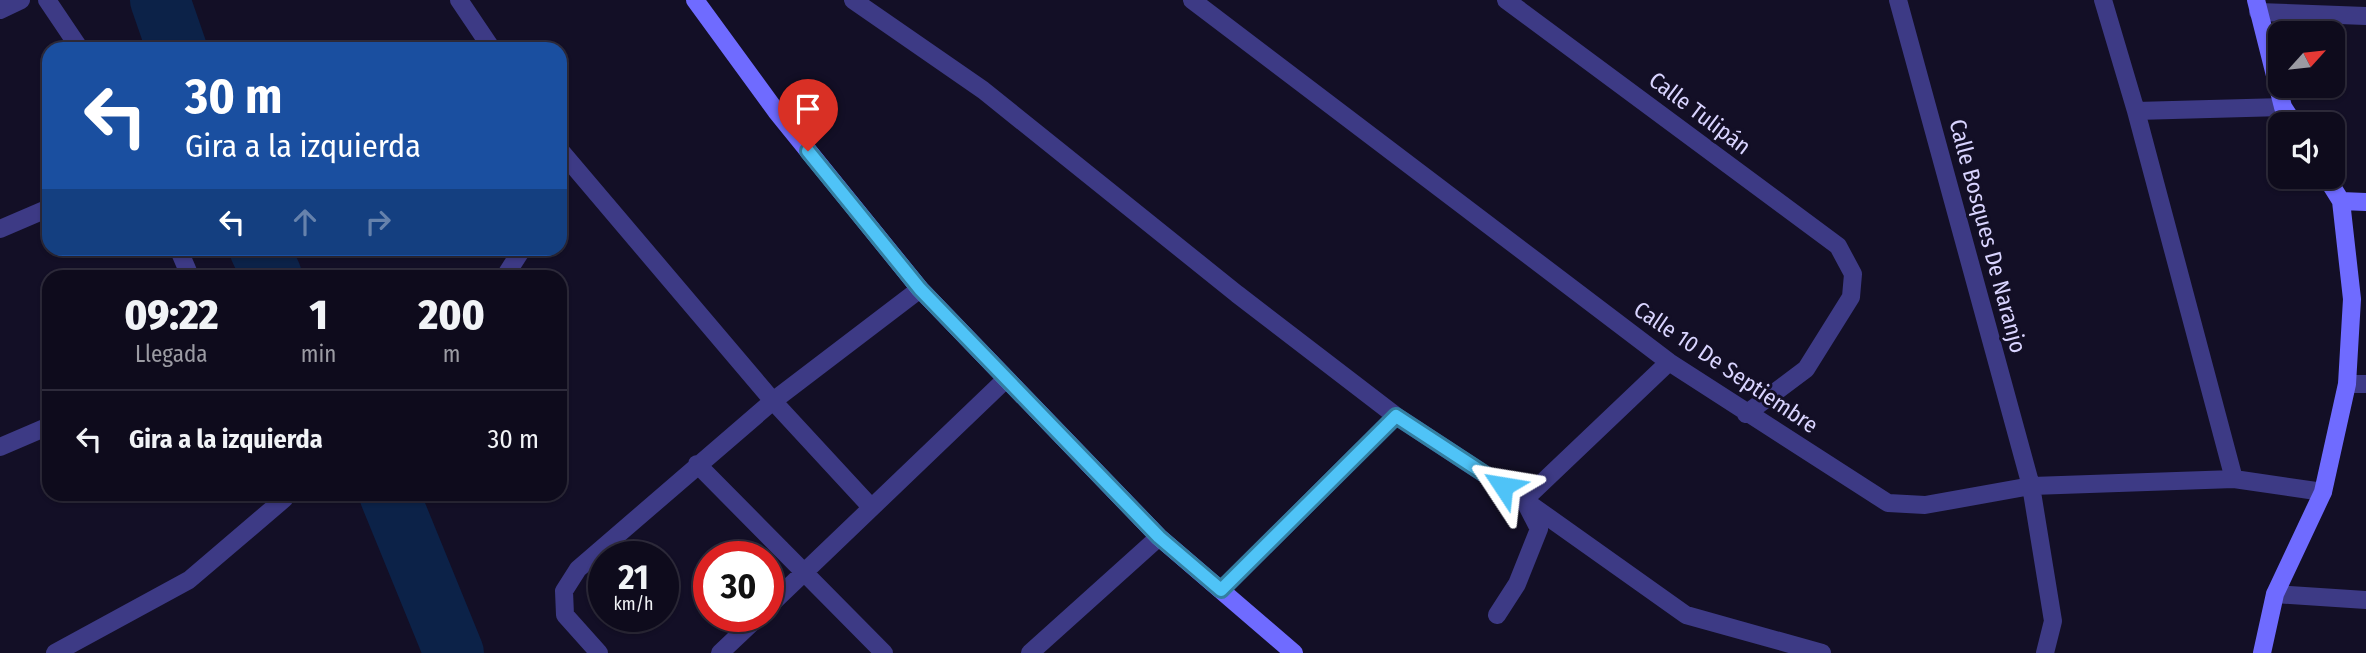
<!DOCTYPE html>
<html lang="es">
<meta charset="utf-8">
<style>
:root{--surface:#0e0b1c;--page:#171425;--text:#f1f3f6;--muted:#9b9ba3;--line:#2e2b3b}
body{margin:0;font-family:"Fira Sans Condensed",sans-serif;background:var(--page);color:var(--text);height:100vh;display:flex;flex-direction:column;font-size:26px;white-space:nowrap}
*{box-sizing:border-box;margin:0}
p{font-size:23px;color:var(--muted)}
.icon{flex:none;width:38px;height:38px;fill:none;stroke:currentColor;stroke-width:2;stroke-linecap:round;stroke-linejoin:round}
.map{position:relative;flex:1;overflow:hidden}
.sheet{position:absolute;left:42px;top:270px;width:525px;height:231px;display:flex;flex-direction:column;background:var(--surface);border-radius:21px;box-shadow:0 2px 5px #0004,0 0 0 2px var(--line)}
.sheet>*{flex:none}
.hud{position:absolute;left:42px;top:42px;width:525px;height:214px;border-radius:21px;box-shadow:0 2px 5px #0004,0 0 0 2px var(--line);background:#1a4fa0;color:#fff;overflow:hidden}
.needle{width:46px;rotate:63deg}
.fabs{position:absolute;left:2268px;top:21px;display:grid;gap:14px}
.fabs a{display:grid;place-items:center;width:77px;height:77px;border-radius:14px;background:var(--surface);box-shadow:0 2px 5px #0004,0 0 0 2px var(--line);font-size:35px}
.speed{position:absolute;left:588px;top:541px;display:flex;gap:14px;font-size:35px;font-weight:700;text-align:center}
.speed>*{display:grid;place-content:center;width:91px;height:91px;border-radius:50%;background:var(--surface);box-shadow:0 2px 5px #0004,0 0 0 2px var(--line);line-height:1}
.speed small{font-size:18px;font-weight:400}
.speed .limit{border:10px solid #d22;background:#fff;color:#111}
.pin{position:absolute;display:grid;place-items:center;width:60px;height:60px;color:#fff;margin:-72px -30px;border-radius:50% 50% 50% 0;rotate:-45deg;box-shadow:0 0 7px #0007}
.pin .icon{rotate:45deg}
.me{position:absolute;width:77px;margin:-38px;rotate:303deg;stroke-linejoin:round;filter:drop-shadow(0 0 5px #0008)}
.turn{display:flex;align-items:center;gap:24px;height:147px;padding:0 28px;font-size:32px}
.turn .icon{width:91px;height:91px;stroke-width:2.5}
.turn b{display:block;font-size:49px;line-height:60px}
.lanes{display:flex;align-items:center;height:66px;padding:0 28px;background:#0003;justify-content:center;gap:35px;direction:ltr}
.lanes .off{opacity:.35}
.eta{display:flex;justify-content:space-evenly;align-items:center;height:119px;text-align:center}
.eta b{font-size:42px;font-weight:800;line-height:49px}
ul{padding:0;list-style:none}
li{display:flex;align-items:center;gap:21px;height:98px;padding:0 28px;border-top:2px solid var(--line)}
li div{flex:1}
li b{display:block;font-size:26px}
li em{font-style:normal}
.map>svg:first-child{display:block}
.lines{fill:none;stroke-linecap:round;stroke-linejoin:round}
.river{stroke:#0c2248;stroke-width:60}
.street{stroke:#3d3a85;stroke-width:18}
.secondary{stroke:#6f6bff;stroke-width:18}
.route-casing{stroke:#337fa1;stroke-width:18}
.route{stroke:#4fc3f7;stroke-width:12}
.labels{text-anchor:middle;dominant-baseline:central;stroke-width:6;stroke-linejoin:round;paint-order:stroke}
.street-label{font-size:23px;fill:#d9d4ff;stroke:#130f26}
</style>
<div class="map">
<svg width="2366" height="653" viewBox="0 0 2366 653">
<rect width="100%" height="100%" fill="#130f26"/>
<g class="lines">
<path class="river" d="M160,0L177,49
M259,248L272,276
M389,494L454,653"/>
<path class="street" d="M47,0L80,49
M459,0L492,49
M853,0L983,90L1237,294L1396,416L1524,500L1686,615L1822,653
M1192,0L1669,362L1888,503L1925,505L2031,486L2234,479L2323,492
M1506,0L1838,246L1853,274L1851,297L1806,369L1746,414
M1898,0L2031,486L2053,621L2045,653
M2103,0L2136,111L2234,479
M0,10L21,0
M2258,12L2366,16
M2136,111L2283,107
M560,150L773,401L871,507
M0,229L49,208
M178,248L190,276
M505,276L523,248
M2347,384H2366
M0,447L49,426
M697,464L884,653
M1221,590L1396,416
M2275,594L2366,600
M768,607L1006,379
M1497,615L1517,584L1539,529L1524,500L1669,362
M55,653L189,580L284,499L285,494
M599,653L565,615L564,591L578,569L773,401L920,289
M720,653L759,616
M1030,653L1159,537"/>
<path class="secondary" d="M695,0L776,111L920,289L1159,537L1294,653
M2256,0L2283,107L2294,124
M2341,201L2366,202
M2262,653L2275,594L2323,492L2347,384L2352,299L2341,201L2326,177"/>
</g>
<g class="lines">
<defs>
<path id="route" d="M808,151L920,289L1159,537L1221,590L1396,416L1503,486"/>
</defs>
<use href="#route" class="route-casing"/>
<use href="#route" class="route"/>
</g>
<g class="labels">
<g class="street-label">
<text transform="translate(1700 113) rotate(37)">Calle Tulipán</text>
<text transform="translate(1988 236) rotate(75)">Calle Bosques De Naranjo</text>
<text transform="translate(1726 367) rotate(34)">Calle 10 De Septiembre</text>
</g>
</g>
</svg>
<div class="fabs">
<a><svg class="needle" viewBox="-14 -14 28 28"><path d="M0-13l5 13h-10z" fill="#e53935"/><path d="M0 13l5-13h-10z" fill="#9b9ba3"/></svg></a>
<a><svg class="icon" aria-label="sound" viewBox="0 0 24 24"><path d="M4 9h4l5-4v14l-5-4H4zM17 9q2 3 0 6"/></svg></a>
</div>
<div class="speed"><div>21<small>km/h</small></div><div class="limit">30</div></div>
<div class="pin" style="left:808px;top:151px;background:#d93025"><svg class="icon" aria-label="arrive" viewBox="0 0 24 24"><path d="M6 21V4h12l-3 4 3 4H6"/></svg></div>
<svg class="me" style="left:1503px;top:486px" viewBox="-20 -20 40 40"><path d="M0-17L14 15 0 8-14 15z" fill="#4fc3f7" stroke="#fff" stroke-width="4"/></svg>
<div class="hud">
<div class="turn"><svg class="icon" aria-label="left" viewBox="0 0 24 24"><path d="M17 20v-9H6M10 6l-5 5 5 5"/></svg><div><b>30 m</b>Gira a la izquierda</div></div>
<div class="lanes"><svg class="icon" aria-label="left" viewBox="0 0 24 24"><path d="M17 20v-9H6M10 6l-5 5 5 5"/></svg><svg class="icon off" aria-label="ahead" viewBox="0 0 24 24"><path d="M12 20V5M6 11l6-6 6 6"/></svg><svg class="icon off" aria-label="right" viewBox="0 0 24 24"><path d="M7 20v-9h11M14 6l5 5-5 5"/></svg></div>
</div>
<section class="sheet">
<div class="eta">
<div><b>09:22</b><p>Llegada</p></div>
<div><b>1</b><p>min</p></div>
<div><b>200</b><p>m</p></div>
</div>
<ul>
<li><svg class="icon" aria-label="left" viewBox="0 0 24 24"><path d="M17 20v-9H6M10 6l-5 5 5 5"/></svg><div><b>Gira a la izquierda</b></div><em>30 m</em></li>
</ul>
</section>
</div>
